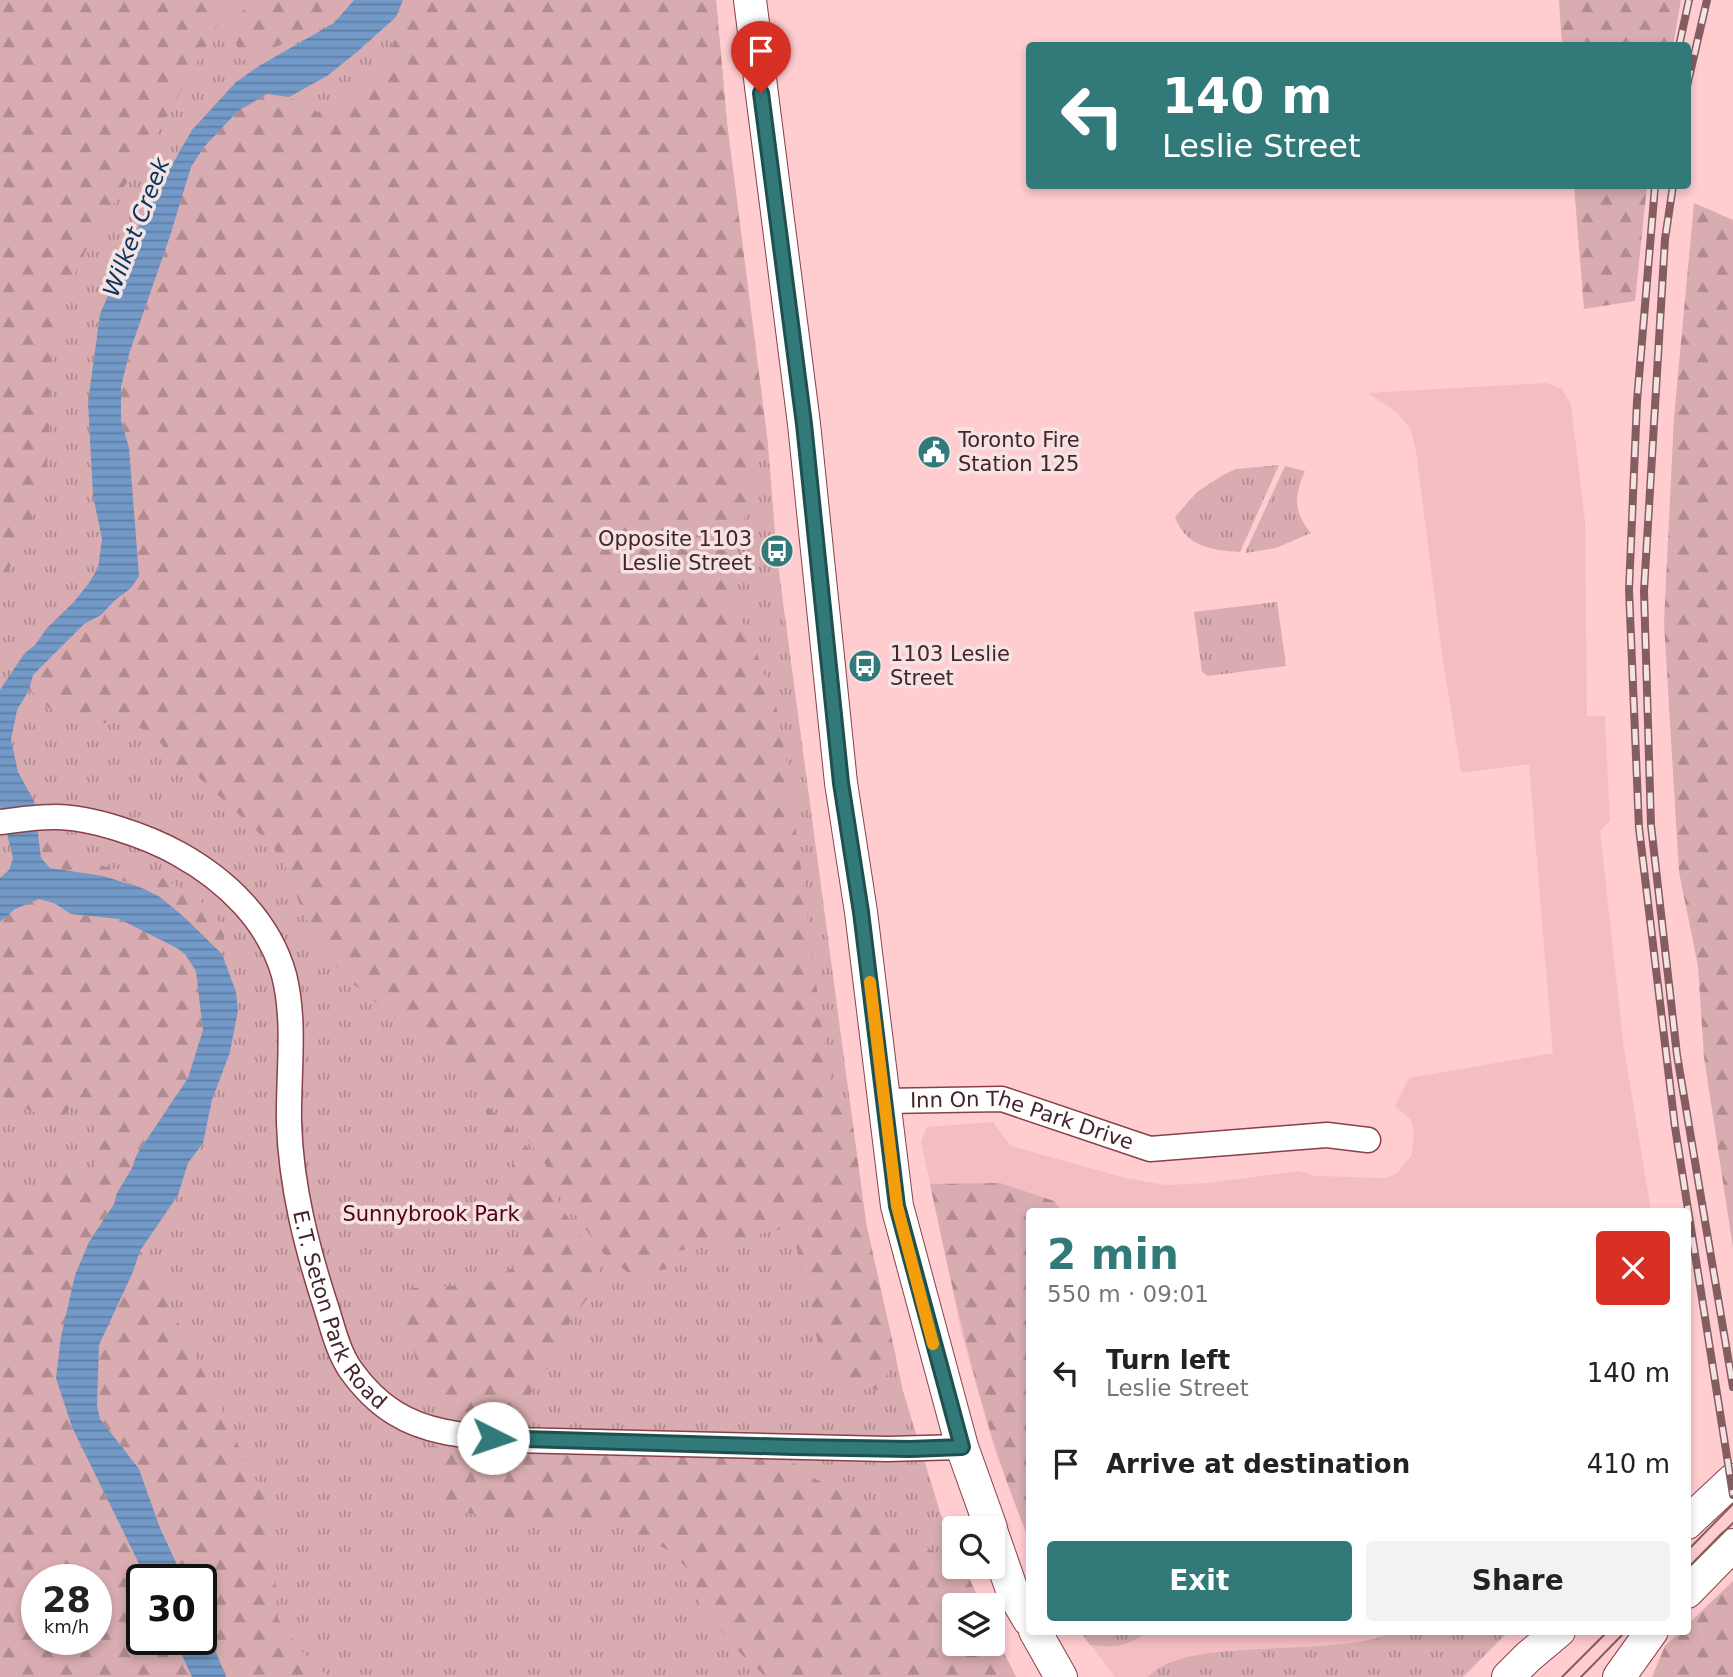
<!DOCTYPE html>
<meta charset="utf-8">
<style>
:root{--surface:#fff;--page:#f2f2f2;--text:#222;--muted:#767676;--accent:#317a79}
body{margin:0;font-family:"DejaVu Sans",sans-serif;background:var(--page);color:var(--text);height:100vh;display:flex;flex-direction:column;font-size:26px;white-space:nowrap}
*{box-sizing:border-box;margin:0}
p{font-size:23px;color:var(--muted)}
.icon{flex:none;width:38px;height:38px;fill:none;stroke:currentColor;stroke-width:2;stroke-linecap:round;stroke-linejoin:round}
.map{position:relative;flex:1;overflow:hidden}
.details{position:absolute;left:1026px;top:1208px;width:665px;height:427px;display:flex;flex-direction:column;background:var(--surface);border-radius:7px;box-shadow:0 4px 10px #0003}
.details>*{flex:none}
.top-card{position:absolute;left:1026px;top:42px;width:665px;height:147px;border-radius:7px;box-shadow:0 4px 10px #0003;background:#317a79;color:#fff;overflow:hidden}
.buttons{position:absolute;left:942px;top:1516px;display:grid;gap:14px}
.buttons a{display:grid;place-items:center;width:63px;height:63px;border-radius:7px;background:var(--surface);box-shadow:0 4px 10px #0003;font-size:35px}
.speed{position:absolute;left:21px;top:1564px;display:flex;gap:14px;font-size:35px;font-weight:700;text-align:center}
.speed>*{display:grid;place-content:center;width:91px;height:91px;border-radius:50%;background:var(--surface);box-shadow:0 4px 10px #0003;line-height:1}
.speed small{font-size:18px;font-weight:400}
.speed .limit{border:4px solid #111;border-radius:10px;background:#fff;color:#111}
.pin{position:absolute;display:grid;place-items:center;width:60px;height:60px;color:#fff;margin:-72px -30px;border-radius:50% 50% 50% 0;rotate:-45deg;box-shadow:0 0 7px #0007}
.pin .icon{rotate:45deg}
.me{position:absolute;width:77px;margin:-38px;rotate:94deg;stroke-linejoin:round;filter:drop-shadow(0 0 5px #0008)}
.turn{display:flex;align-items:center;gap:24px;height:147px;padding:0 21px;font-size:32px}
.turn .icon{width:91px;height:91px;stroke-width:2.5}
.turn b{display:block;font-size:49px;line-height:60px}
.round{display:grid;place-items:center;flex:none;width:74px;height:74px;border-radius:7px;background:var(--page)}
.head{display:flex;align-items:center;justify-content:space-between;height:119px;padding:0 21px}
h1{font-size:42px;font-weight:600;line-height:52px;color:var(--accent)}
.cta{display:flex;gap:14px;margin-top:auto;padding:14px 21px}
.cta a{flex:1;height:80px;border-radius:7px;background:var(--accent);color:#fff;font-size:28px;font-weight:600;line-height:80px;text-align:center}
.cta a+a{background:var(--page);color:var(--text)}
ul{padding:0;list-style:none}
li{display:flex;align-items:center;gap:21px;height:91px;padding:0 21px}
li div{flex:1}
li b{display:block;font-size:26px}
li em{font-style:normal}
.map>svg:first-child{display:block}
.built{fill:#f4bdc2}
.grass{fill:url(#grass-tufts);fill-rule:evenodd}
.forest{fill:url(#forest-firs);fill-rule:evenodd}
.water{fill:url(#water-rules)}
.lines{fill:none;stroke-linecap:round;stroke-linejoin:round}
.minor-casing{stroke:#88404a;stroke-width:27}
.major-casing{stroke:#88404a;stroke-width:34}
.minor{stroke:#fff;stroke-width:24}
.major{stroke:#fff;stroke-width:32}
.tram{stroke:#845d61;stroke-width:2}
.rail-casing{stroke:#845d61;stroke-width:8}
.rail{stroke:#f5e3e4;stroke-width:5;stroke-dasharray:16;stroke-linecap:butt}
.route-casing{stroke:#204f4f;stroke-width:18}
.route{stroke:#317a79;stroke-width:12}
.slow{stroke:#f59e0b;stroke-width:12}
.labels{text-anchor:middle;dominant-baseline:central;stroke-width:7;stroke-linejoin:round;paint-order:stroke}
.poi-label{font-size:21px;fill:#442428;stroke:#f5e3e4;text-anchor:start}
.street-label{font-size:21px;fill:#442428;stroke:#f5e3e4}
.park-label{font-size:21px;fill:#530119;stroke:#f5e3e4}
.water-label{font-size:23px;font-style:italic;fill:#0a3560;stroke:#f5e3e4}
</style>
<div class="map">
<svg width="1733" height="1677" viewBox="0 0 1733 1677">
<defs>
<pattern id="grass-tufts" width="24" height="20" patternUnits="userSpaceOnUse" patternTransform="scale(1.75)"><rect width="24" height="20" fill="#d8acb0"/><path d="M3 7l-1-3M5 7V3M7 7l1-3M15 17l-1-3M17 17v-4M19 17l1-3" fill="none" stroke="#b18c8f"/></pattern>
<pattern id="forest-firs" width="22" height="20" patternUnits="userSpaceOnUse" patternTransform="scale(1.75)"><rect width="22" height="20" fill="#d8acb0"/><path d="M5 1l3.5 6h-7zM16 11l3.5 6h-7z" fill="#b18c8f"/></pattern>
<pattern id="water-rules" width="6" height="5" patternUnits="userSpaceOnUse" patternTransform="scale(1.75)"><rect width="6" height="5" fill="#7299c8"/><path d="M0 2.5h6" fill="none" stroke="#5f7da2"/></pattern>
</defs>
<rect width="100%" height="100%" fill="#ffccd0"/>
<path class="built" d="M1546,383L1562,389L1571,405L1585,521L1587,716H1605L1610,821L1600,831L1624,1049L1651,1211H1029V1539L994,1448L961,1332L921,1141L927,1127L993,1122L1011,1146L1126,1178L1166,1185L1209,1183L1299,1171L1315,1176L1386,1178L1397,1173L1412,1155L1414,1132L1411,1120L1395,1106L1409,1078L1553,1053L1529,764L1461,773L1442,654L1416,452L1411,429L1396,412L1368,393Z
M1080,1631H1509L1463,1677H1115Z"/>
<path class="grass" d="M0,0H716L727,123L768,445L777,557L866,1223L903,1391L941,1515L954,1544V1566H964L981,1605H954V1643H992V1629L1016,1677H0ZM37,1580H96V1640H37ZM142,1580H201V1640H142Z
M1279,465L1240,552C1211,550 1186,547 1175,517L1197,492L1223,475L1236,469Z
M1285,466L1305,471C1294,496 1293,511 1311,533L1276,548L1245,553Z
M1277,602L1286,666L1208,676L1202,672L1194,612Z
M1080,1631H1151C1124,1646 1122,1648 1090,1645Z
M1397,1631H1509L1463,1677H1148C1186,1633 1335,1661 1397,1631Z"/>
<path class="forest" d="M0,0H231L171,110L89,244L64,298L53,337L50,368L49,448L43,495L0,589Z
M250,0H354L334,23L241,61L232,29Z
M403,0H716L727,123L768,445L753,468L751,496L726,575L734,606L754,645L777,710L789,777L823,1036L837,1105L850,1103L866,1223L896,1357L879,1390L827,1382L792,1227L664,1254L667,1269L630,1274L604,1254L564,1200L544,1162L526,1137L474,1085L351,982L323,951L303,912L286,868L271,844L193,772L181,774C161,739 149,722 106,723C97,723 87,725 78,724C61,722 41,701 30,690L33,675L84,624L101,615L113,601L131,588L136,547L135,524L129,448L121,420V387L129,354L170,236L191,167L204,147L238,111L267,94L289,97L318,112L350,100L382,69L395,39L396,17Z
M1559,0H1681L1673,45H1562Z
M1574,186H1647L1635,301L1584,309Z
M1694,203L1733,220V1248L1704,1057L1698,966L1679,872L1664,623L1674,417Z
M38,832H46L52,843L72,853L77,859L115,869L148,871L170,882L199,899L225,928L222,954C198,930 173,902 142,888C114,875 80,872 50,868L41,858Z
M39,899L54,903L71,914L119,919L175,947L185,954L196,971L203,1030L188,1078L137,1154L132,1168L117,1193L114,1204L89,1242L75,1275L59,1360L72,1427L147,1580H142V1640H175L192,1677H0V1168L12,1181L30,1192L60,1169L93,1170L100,1155L93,1122L81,1103H74L54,1128L42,1116L7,1100L0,1094V922L15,909ZM37,1580H96V1640H37Z
M475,1095L523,1141L542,1169L560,1206L594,1254L601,1274L588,1298L570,1321L564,1351L540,1377L527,1400L522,1422L448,1416C443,1391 442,1387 419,1375L414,1352L398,1328L403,1301L412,1288L486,1284L512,1268L524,1253L509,1198L514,1158Z
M1000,1183L1054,1201L1062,1211H1029V1539C981,1425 956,1305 930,1184Z
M140,1251L165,1283L171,1308L228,1422L250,1472L269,1497L278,1619L305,1655L329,1677H226L201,1615V1580H184L160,1528L139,1469L100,1419L97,1406L99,1345L132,1274Z
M430,1446L544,1452L788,1459L812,1477L861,1503L898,1530L954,1564V1566L965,1569L981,1605H954V1643H992V1629L1016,1677H766L742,1655L701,1608L690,1571L668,1550L611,1521L561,1526L451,1511L439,1488Z
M1733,1581V1677H1652L1665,1646L1681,1631H1687V1625Z"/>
<path class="water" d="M354,0H403L396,17L357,52L327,76L289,97L267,94L238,111L204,147L191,167L170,236L129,354L121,387V420L129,448L139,576L131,588L114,601L101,615L84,624L33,675L29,690L17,710L11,740L18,772L34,801L41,858L50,868L103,876L142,888L160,897L184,917L222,954L236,992L238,1010L230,1052L212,1100L203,1143L188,1163L178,1195L140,1251L132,1274L99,1345L97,1406L100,1419L139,1469L160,1528L184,1580H147L72,1427L56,1378L61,1337L75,1275L89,1242L114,1204L117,1193L132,1168L137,1154L188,1078L203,1030L196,971L185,954L175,947L119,919L71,914L54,903L39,899L15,909L0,922V878L9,870L13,858L0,805V690L24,654L35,645L47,628L73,603L89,583L98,568L102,539L93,495L88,403L100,314L143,216L192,130L236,82L259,66L334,23Z
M201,1615L226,1677H192L175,1640H201Z"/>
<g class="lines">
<defs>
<g id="minor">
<path id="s1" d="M0,822C17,820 35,817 53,817C89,816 147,836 179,854C226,880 269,921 284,975C296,1022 288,1075 289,1123C291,1187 307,1249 327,1310C333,1329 338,1351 350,1369C362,1386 377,1402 395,1413C430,1435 473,1436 513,1440L887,1449L962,1447"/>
<path id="s2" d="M885,1101L1002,1099L1150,1149L1327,1135L1368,1140"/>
</g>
<path id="major" d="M750,0L804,424L841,783L861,912L897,1206L962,1447L991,1528
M1687,1523L1733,1480
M992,1533L1013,1593L1029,1620
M1687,1592L1733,1545
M1035,1631L1061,1677
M1508,1677L1528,1657L1559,1631
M1619,1677L1652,1631"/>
</defs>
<use href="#minor" class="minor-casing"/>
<use href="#major" class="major-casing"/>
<use href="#minor" class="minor"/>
<use href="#major" class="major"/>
<path class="tram" d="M1687,1551L1733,1504
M1687,1569L1733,1523
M1562,1677L1608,1631
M1581,1677L1626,1631"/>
<defs>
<path id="rail" d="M1679,46L1689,0
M1687,86L1707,0
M1655,186L1637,401L1629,590L1639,828L1675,1127L1733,1495
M1673,186L1665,239L1644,591L1651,825L1677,1055L1733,1387"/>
</defs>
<use href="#rail" class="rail-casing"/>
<use href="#rail" class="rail"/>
</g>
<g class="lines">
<defs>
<path id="route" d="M493,1438L793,1447L910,1449L962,1447L897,1206L861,912L841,783L804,424L761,93"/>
</defs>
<use href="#route" class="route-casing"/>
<use href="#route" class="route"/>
<path class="slow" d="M870,982L897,1206L933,1344"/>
</g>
<defs>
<symbol id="civic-disc" viewBox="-11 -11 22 22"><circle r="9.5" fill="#317a79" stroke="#f5e3e4"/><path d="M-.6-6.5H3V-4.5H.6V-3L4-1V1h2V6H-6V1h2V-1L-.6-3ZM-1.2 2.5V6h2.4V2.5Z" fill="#fff"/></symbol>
<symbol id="bus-disc" viewBox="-11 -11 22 22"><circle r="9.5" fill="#317a79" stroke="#f5e3e4"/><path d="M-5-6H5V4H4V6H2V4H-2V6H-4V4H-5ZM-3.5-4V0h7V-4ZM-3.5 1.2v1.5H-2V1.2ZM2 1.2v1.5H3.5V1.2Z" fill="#fff"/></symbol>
</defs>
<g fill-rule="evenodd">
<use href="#civic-disc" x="915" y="433" width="38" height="38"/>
<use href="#bus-disc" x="758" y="532" width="38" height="38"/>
<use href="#bus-disc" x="846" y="647" width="38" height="38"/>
</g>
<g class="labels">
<g class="poi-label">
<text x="958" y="440">Toronto Fire<tspan x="958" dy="24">Station 125</tspan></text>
<text x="752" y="539" text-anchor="end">Opposite 1103<tspan x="752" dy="24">Leslie Street</tspan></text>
<text x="890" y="654">1103 Leslie<tspan x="890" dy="24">Street</tspan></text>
</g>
<g class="street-label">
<text stroke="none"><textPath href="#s2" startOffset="140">Inn On The Park Drive</textPath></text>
<text stroke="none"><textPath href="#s1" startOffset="695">E.T. Seton Park Road</textPath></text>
</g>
<g class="park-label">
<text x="431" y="1214">Sunnybrook Park</text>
</g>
<g class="water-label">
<text transform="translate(136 227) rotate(-69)">Wilket Creek</text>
</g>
</g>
</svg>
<div class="buttons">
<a><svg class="icon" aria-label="search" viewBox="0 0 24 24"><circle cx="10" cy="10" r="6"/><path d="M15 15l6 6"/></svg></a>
<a><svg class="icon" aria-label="layers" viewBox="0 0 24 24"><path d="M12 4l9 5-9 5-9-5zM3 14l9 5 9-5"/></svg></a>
</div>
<div class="speed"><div>28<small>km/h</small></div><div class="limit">30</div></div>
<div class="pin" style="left:761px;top:93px;background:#d93025"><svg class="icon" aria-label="arrive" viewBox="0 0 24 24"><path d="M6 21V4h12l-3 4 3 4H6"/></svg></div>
<svg class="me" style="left:493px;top:1438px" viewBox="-20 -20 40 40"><circle r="19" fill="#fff"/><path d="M0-13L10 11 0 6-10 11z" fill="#317a79"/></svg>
<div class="top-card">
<div class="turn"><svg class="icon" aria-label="left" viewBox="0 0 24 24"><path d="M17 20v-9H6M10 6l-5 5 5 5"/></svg><div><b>140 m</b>Leslie Street</div></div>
</div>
<section class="details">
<div class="head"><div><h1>2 min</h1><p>550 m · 09:01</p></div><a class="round" style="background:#d93025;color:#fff"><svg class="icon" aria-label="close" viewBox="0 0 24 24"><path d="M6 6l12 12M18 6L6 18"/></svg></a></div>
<ul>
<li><svg class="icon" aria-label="left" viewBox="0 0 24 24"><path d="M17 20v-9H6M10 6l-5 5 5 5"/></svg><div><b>Turn left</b><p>Leslie Street</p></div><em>140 m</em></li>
<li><svg class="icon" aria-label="arrive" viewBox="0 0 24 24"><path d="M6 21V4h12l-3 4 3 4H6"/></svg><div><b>Arrive at destination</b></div><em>410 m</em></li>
</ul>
<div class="cta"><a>Exit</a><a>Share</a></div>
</section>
</div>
